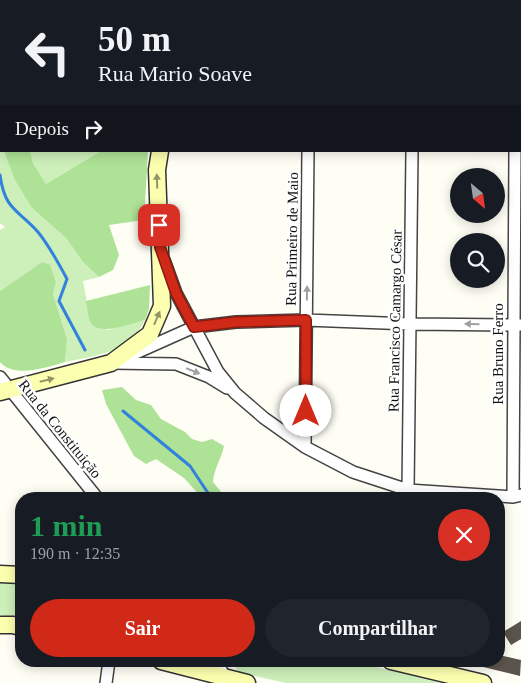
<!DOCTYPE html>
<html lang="pt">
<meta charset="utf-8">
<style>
:root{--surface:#171b24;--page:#20242c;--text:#f1f3f6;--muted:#9ea1a6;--accent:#d12918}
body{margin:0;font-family:Georgia,serif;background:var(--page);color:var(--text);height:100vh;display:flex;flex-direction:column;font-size:19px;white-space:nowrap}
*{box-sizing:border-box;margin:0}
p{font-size:16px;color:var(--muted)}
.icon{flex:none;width:28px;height:28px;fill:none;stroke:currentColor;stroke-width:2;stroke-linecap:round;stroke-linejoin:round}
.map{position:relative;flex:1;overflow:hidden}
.drawer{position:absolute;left:15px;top:492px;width:490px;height:175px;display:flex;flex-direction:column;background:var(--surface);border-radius:20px;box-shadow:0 2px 12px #0003}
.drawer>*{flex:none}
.top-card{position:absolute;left:0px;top:0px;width:521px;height:152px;box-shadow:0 2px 12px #0003;background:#171b24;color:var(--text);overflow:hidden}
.needle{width:32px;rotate:151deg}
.fabs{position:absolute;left:450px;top:168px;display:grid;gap:10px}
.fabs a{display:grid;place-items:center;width:55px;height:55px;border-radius:50%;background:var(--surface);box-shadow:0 2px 12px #0003;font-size:25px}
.pin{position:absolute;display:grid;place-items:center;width:42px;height:42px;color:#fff;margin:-21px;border-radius:10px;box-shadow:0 2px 8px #0006}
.me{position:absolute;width:55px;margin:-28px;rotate:0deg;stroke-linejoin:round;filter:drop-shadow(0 0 4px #0008)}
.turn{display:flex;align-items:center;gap:18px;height:105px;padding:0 15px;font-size:22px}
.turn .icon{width:65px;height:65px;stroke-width:2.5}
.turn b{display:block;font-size:35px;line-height:42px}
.then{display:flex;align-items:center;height:48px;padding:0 15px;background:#0003;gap:10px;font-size:19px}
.round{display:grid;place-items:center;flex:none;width:52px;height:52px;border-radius:26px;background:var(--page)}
.headline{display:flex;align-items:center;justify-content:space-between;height:85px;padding:0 15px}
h1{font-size:30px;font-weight:700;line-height:38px;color:#1e9e55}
.button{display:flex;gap:10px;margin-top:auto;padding:10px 15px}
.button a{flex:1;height:58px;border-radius:30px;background:var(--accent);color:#fff;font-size:20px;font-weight:700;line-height:58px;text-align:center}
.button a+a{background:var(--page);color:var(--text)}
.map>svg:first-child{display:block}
.green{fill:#cdefb9}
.forest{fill:#aee296}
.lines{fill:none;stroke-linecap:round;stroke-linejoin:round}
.stream{stroke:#3281dc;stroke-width:3}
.building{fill:#5b544c}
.street-casing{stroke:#444;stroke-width:14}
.secondary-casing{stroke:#333;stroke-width:19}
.street{stroke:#fff;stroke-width:11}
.secondary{stroke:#fdffb0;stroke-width:16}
.oneway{fill:#939468}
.oneway2{fill:#a0a0a0}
.route-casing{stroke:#881b10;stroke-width:12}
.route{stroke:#d12918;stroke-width:9}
.labels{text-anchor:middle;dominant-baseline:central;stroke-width:5;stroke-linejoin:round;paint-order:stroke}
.street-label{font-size:15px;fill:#111;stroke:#fff}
</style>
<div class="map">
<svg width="521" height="683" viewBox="0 0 521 683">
<rect width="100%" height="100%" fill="#fffef5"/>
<path class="green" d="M0,125L1,151H4L17,182L32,208L66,238L83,262L99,277L83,281L91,323L108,330L145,320C128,353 99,355 65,362L67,339L53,294L56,283L42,262L0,291V230L5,227L0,223Z
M30,151H101L46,184L33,163Z
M0,580L21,582V619L0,615Z
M232,661H352L440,683H286L238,672Z"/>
<path class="forest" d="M0,0L50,1H1L0,82Z
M4,151H30L33,163L46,184L101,151H148L144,220L109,225L119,255L113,270L99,277L83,262L66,238L32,208L15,180Z
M42,262L50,265L56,283L53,294L67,339L65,362C47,367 15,379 0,362V291Z
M150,285L149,309L145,320C132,323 97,338 90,321C88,315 87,307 86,301Z
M122,387L136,400L151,405L161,419L185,432L192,439L202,442L212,439L224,446C221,460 214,468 213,482L227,499H203L184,478L156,459L146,464L134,456L106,404L102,390Z"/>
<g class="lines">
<path class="stream" d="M0,175C5,211 18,209 38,232C50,247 58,262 67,279L59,301L85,350
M123,411L190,466L212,499"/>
</g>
<path class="building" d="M521,621V639L511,645L503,632Z
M499,655L521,660L520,676L475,665V661H499Z"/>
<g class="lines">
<defs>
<path id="street" d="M310,0V1
M414,1V0
M516,1V0
M520,34H521
M164,260L176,293L218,372L235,393L264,418L305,447L353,472L408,490L513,497L521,495
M129,356L194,327L236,322L306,320L410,324L521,325
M111,363L176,364L209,377L227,388
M0,377L98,499
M305,447L308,151
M408,490L412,151
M513,497L515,151
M216,661L225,677
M106,683L109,661"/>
<path id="secondary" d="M174,0V1
M143,1L145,0
M223,1L224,0
M0,93L1,92
M0,392L111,363L150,334L162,306L157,170L160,151
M0,574L21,575
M0,625H13L21,627
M161,661L247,683
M391,661L483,683"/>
</defs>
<use href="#street" class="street-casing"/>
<use href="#secondary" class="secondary-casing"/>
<use href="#street" class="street"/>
<use href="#secondary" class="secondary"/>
</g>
<defs><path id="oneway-solid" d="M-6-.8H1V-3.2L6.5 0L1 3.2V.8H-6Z" transform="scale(1.25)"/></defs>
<g class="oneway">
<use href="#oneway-solid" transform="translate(157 181) rotate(-92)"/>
<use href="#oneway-solid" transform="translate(157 318) rotate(-67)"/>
<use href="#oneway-solid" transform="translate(47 380) rotate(-14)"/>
</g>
<g class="oneway2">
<use href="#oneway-solid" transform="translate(307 293) rotate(-89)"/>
<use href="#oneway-solid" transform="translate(472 324) rotate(-179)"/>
<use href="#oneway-solid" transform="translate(193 371) rotate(22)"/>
</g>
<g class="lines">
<defs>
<path id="route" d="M159,225L160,247L176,293L194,327L236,322L306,320V411"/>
</defs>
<use href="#route" class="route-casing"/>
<use href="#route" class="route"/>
</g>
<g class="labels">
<g class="street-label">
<text transform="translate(292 239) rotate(-89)">Rua Primeiro de Maio</text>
<text transform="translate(395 321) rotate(-89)">Rua Francisco Camargo César</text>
<text transform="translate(498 354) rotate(-90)">Rua Bruno Ferro</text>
<text transform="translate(60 429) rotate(51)">Rua da Constituição</text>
</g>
</g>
</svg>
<div class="fabs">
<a><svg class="needle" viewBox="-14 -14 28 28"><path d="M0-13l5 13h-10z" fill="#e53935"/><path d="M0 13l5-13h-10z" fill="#9ea1a6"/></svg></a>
<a><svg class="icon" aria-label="search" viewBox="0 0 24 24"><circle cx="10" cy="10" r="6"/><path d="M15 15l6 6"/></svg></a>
</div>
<div class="pin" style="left:159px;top:225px;background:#d93025"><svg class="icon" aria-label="arrive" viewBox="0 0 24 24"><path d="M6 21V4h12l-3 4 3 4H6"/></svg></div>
<svg class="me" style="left:306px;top:411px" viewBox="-20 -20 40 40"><circle r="19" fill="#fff"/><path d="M0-13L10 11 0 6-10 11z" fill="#d12918"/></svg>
<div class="top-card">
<div class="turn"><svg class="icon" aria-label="left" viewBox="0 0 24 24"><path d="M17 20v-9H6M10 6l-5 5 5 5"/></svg><div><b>50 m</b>Rua Mario Soave</div></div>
<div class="then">Depois<svg class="icon" aria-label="right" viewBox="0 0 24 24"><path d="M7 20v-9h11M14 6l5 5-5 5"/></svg></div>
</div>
<section class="drawer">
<div class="headline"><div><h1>1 min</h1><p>190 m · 12:35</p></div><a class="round" style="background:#d93025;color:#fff"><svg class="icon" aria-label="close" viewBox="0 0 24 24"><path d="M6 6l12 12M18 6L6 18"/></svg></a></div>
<div class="button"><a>Sair</a><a>Compartilhar</a></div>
</section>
</div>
